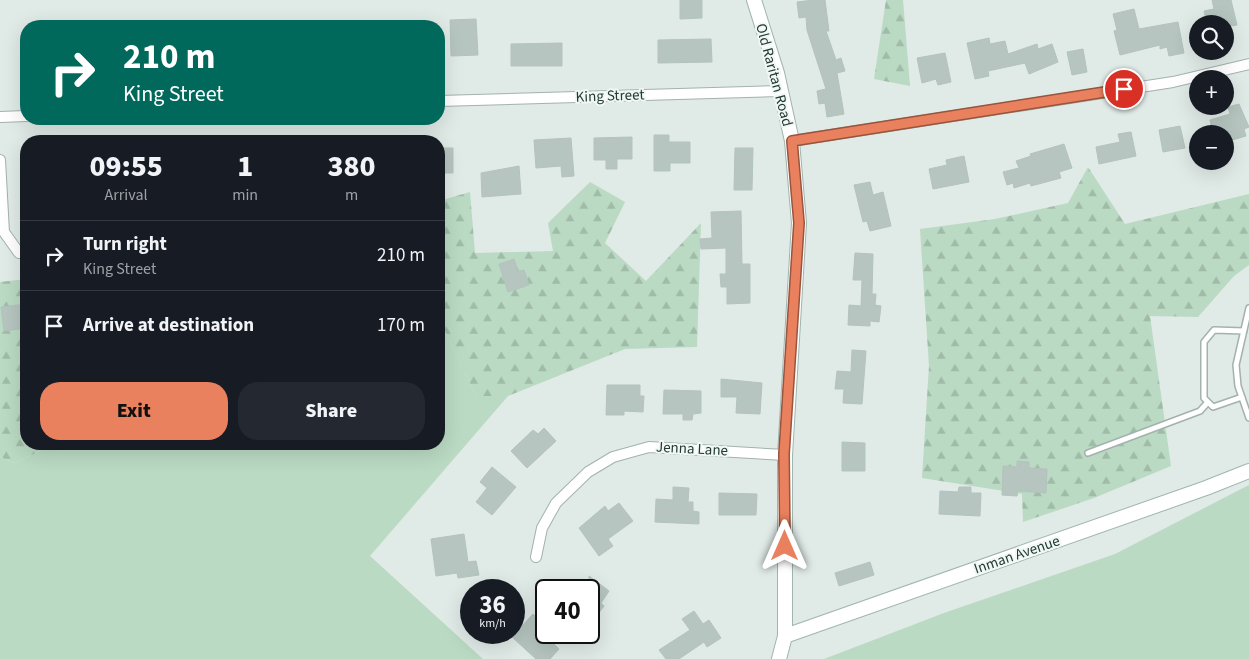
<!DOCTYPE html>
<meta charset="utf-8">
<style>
:root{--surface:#171b24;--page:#242831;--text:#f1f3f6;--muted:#9ea1a6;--line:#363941;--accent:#ea815e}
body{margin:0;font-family:"Source Sans 3",sans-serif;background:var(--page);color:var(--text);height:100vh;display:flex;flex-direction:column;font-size:19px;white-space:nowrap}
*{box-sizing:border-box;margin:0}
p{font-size:16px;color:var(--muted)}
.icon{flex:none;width:28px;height:28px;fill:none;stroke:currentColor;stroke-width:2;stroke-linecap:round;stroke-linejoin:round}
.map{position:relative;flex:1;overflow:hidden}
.sheet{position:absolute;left:20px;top:135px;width:425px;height:315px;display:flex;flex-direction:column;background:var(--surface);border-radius:20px;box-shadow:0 5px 20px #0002}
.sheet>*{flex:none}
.top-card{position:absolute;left:20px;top:20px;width:425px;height:105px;border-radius:20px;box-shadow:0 5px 20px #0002;background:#00695c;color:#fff;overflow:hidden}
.tools{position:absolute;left:1189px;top:15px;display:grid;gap:10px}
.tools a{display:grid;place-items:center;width:45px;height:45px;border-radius:50%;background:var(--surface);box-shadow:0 5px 20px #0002;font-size:25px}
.speed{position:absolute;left:460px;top:579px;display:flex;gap:10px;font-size:25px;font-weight:700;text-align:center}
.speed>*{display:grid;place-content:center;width:65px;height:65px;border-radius:50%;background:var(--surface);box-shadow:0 5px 20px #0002;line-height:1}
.speed small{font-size:12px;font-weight:400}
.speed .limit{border:2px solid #111;border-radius:8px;background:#fff;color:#111}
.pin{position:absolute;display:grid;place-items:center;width:42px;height:42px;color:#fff;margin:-21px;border:2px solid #fff;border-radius:50%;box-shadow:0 1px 5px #0007}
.me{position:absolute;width:55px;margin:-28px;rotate:0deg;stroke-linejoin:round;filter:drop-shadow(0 0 4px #0008)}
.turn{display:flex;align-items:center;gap:18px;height:105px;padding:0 20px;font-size:22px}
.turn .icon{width:65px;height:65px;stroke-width:2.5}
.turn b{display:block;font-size:35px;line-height:42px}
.eta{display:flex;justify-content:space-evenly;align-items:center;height:85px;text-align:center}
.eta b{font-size:30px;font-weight:800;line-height:35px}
.primary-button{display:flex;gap:10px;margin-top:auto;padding:10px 20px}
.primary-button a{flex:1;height:58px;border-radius:20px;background:var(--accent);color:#111;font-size:20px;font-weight:800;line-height:58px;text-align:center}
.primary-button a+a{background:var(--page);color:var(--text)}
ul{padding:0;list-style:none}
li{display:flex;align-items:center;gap:15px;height:70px;padding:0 20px;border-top:1px solid var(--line)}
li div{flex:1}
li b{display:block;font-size:19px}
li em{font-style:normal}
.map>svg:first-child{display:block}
.grass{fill:#badac3}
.forest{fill:url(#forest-firs)}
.building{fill:#b6c5bf;stroke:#b3c3bd}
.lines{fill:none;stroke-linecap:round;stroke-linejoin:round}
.lane-casing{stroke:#a3b2ad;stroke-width:8}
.street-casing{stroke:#a3b2ad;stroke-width:12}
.secondary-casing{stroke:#a0b5ae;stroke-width:16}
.lane{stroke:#fff;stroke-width:5}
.street{stroke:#fff;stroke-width:10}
.secondary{stroke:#fff;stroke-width:14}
.route-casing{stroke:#98543d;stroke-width:12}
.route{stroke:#ea815e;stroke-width:9}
.labels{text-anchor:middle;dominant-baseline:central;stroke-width:4;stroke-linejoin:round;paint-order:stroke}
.street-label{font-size:15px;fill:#223a33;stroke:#f0f7f4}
</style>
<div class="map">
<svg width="1249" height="659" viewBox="0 0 1249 659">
<defs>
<pattern id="forest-firs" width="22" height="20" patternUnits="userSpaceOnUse" patternTransform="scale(1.25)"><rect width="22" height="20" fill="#badac3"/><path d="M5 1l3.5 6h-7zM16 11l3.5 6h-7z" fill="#a0bca8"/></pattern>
</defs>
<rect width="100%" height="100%" fill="#e0eae6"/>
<path class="grass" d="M443,327L476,396H508L370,556L483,659H0V457L15,463L55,444H439V328Z
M1249,485V659H824L944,613L1115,554Z"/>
<path class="forest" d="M886,0H903L910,86L874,79Z
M1088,167L1125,224L1249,194V265L1234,276L1198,317L1150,316L1171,466L1094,498L1023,522L1022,494L922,478L929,366L920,229L995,219L1068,203Z
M590,182L625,202L605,243L646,281L701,223L697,347L625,349L508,396H476L443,327L439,328V201L470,192L475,253L553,251L548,223Z
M26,279V444H55L15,463L0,457V282Z"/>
<path class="building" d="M680,0H702V18L680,19Z
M813,0H825L829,31H826L836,60L841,58L845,71L837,73L844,114L827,117L825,103L819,104L817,91L826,89L807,30L806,17L799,18L797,2Z
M1212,0H1231L1237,25L1225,27V24H1207L1204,11L1214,9Z
M1134,9L1139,29L1178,22L1184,53L1169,56L1167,47L1160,49V45L1120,55L1114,31L1117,30L1113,14Z
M476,19L478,55L451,56L450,20Z
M989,38L990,44L1005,41L1008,54L1037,44L1038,49L1052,44L1058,62L1029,74L1025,63L988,71L989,76L975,79L967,43Z
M711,39L712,62L658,63V40Z
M562,43V66H511V44Z
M1083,49L1087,72L1072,75L1067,52Z
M945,53L951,82L938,85L936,79L922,83L917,58Z
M1239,104L1249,127L1244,129L1246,136L1225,142V134H1213L1210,120L1230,114L1228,107Z
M1180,126L1185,148L1163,152L1159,130Z
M1131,132L1136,156L1099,164L1096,147L1120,142L1118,134Z
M654,135H669V142H690V163H670V171H654Z
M632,137V159H617V169H606V160H594V138Z
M571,138L574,176L562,177L561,166L536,168L534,140Z
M1064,144L1072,168L1059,172L1061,178L1031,186L1030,183L1014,188L1013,183L1007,185L1003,172L1019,168L1016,161L1031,156L1030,154Z
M439,148H453V173H439Z
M735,148H753L752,190H734Z
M964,156L969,182L933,189L929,169L947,165L946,160Z
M519,166L521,194L482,197L481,173Z
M870,182L873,195L883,192L891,226L870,231L867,221L863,222L854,185Z
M741,211L742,264H750V303L727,304V287H721L720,274H726V248L701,249L700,239L712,238L711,212Z
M855,253L873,254L872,294H876L875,305L881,306L879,322L870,321V326L848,325L849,305L861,306L862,280H853Z
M514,259L518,272L524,270L529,285L508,292L499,264Z
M26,304V328L4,331L1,307Z
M852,350L866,351L862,404L843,403L844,389H835L837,371L851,372Z
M721,379L762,383L760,414L736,413L737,397H721Z
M607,385H640V396H644L643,412L624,411V415H606Z
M664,390L701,391V413L693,414L692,420H683V414H663Z
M544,428L556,441L527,468L511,451L533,430L538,434Z
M842,442L865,443V471H842Z
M1017,461L1029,462V468L1047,469L1046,493L1018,491L1017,496L1002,495L1003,466L1017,467Z
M492,467L516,487L492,515L476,502L487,488L480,482Z
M673,487L689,488L688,502H693V511L699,512V524L655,522L656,499L673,500Z
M959,487H971V493H981L980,516L939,514L940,491L958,492Z
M719,493L757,494L756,515H719Z
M619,503L633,521L608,539L613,546L599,556L579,528L605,506L608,511Z
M464,534L468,562L476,561L479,575L458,578L457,573L436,576L431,539Z
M870,562L874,575L839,586L835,573Z
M589,576L609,591L601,603L604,606L589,626V590H582L589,581Z
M694,611L703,624L709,620L721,638L707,647L704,642L679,659H666L659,650L690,630L682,619Z
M533,614L545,626L543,629L548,634L546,636L559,649L550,659H536L512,637Z"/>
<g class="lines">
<defs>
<path id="lane" d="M1249,308L1236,365L1238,386L1249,418
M1242,397L1213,407L1204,398V342L1214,330L1244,331
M1088,453L1200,411L1208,402"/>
<path id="street" d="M439,101L781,91
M0,117L26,116
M792,141L1173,82L1249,64
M0,160L4,232L19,253
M536,557L542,528L556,503L588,472L613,457L649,447L785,455"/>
<path id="secondary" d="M754,0L777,73L792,141L799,223L785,455V636L779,659
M785,636L1206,488L1249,471"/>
</defs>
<use href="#lane" class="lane-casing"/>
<use href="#street" class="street-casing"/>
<use href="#secondary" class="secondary-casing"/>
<use href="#lane" class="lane"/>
<use href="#street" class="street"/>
<use href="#secondary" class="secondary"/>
</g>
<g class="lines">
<defs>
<path id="route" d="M785,546L784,454L799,223L792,141L1124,89"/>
</defs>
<use href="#route" class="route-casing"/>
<use href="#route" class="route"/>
</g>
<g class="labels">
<g class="street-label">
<text transform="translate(774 75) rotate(75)">Old Raritan Road</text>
<text transform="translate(610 96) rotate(-2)">King Street</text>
<text transform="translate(692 449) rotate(3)">Jenna Lane</text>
<text transform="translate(1017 555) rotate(-19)">Inman Avenue</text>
</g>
</g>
</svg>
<div class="tools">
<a><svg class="icon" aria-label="search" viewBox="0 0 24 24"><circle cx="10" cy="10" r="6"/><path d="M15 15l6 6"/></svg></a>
<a>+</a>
<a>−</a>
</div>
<div class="speed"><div>36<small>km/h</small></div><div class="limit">40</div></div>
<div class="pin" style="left:1124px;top:89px;background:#d93025"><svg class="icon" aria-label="arrive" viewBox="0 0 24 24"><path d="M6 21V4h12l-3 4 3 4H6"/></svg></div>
<svg class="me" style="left:785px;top:546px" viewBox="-20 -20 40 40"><path d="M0-17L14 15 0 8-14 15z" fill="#ea815e" stroke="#fff" stroke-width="4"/></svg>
<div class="top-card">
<div class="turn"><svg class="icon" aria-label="right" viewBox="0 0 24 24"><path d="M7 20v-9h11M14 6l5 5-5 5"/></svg><div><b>210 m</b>King Street</div></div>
</div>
<section class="sheet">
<div class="eta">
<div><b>09:55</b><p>Arrival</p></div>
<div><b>1</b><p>min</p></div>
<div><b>380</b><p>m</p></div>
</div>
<ul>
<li><svg class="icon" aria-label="right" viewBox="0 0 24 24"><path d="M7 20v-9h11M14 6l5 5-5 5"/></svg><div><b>Turn right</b><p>King Street</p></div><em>210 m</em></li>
<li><svg class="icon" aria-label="arrive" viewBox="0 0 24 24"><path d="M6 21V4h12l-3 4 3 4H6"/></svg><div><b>Arrive at destination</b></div><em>170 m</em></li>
</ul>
<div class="primary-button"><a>Exit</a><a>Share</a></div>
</section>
</div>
